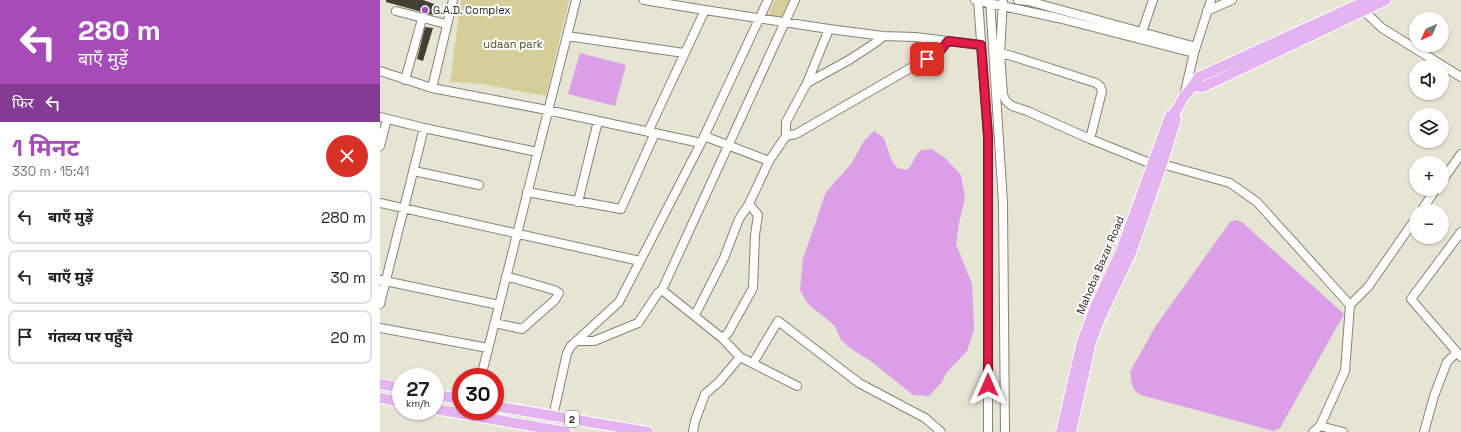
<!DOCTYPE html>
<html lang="hi">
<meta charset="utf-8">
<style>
:root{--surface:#fff;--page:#f6f6f6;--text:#222;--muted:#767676;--line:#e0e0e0;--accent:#a54cb8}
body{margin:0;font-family:"Space Grotesk","Noto Sans Devanagari",sans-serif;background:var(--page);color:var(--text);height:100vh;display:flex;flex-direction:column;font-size:15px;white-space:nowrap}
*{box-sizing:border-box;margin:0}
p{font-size:13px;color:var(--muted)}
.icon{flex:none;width:22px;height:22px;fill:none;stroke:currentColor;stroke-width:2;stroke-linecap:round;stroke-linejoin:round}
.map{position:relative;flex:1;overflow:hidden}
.details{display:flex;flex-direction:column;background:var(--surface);width:380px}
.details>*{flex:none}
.hud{background:#a54cb8;color:#fff;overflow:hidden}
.needle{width:26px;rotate:225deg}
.buttons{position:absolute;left:1029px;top:12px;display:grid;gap:8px}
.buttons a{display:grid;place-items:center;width:40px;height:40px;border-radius:50%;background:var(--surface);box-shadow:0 1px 3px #0004;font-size:20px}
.speed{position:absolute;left:12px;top:368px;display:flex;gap:8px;font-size:20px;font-weight:700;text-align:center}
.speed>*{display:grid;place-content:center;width:52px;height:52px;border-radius:50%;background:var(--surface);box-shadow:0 1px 3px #0004;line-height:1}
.speed small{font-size:10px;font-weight:400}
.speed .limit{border:6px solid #d22;background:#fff;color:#111}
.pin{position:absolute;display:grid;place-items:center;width:34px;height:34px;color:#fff;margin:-17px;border-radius:8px;box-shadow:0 2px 6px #0006}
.me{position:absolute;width:44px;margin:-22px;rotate:0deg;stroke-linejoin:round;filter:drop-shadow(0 0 3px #0008)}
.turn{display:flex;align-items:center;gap:14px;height:84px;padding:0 12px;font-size:18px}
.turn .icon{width:52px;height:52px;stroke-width:2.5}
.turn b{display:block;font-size:28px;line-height:34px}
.then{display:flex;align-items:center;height:38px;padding:0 12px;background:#0003;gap:8px;font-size:15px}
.round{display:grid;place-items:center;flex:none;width:42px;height:42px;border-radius:21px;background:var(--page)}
.summary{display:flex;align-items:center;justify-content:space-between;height:68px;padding:0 12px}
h1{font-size:24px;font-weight:700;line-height:30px;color:var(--accent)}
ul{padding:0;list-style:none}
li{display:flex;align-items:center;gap:12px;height:54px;margin:0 8px 6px;padding:0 4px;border:2px solid var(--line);border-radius:8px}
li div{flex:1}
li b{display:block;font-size:15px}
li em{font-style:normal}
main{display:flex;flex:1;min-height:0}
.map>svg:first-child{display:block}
.green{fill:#d5ce98}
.water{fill:#da9fe7}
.building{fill:#424032}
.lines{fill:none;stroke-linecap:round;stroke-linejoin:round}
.minor-casing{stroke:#858474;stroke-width:10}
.major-casing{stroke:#fff;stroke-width:12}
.minor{stroke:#fff;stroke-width:8}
.major{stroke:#e5b4f0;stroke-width:10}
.route-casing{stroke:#92132f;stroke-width:10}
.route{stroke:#e11d48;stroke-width:7}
.poi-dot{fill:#a54cb8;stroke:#fff;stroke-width:1.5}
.labels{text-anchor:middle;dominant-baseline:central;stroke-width:4;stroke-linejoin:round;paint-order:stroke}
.shield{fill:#fff;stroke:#696864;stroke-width:1}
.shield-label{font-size:10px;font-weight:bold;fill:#292822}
.poi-label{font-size:11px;fill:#292822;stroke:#fff;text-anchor:start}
.park-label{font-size:11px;fill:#524c24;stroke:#fff}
.street-label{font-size:11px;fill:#292822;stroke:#fff}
</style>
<main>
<section class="details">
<div class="hud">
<div class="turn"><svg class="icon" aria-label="left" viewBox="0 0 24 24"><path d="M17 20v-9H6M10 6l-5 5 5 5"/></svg><div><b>280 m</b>बाएँ मुड़ें</div></div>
<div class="then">फिर<svg class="icon" aria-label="left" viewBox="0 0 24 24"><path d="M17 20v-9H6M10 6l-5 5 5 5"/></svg></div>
</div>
<div class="summary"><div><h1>1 मिनट</h1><p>330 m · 15:41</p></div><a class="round" style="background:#d93025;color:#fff"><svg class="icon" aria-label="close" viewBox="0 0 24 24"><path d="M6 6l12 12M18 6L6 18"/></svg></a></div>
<ul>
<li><svg class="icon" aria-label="left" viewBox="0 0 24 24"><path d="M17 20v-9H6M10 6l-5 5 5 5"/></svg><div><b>बाएँ मुड़ें</b></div><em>280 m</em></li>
<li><svg class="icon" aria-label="left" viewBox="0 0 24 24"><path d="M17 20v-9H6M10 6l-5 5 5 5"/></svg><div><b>बाएँ मुड़ें</b></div><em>30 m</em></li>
<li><svg class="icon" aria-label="arrive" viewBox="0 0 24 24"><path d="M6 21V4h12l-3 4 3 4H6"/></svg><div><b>गंतव्य पर पहुँचे</b></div><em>20 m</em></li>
</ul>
</section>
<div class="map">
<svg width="1081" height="432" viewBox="0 0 1081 432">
<rect width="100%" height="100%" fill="#e6e4d3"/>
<path class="green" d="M81,0H189L166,96L102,84L70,82Z
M395,0H411L403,19L388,16Z"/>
<path class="water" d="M200,53L246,65L235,106L188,94Z
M494,131L504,138L511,159L517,168L527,170C533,164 535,156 541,150L552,149L565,158L581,175L585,198L579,223L576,244L592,284L594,330L587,351L566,373L562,382L549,396L533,395L492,362L470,348L461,340L455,326L427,303L420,290L423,259L446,192L471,164L484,141Z
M857,220L863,223L964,314L900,428L894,431L761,395L755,391L752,385L750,372L775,327L850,222Z"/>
<path class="building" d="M6,0H43L57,5L53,15L6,2Z
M45,27L53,28L43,61L37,59Z"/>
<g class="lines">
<defs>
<path id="minor" d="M264,0L325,10
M595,0L678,18L814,53
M598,0L608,136V432
M610,0L623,203L625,432
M623,0L620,53L632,56L716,83L720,86L722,91L710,139
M638,0L648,1L816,47
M983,10L1002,28L1081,77
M16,11L66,24
M827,11L852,0
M762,32L773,0
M187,36L304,53
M620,53L623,95L626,101L632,106L647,111L710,139L772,164H782L850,183L877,202L970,305L965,371L940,426
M0,71L52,88L167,110L321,143L388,0
M25,80L42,19
M427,83L449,29
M52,88L73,0
M804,96L814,53L831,0
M0,117L44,128L157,152
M268,132L325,10L449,29L503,36L535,37L601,45
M324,136L389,161
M406,136L416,134L560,51L568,41
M0,146L7,119
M34,171L99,185
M1062,181L1081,154
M147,192L241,209L275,133
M198,202L218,121
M0,203L260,261
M1041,211L1056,189
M1081,232L1031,299L1081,357
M0,280L119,305
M282,290L342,338L360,357L417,386
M0,304L44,128
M970,305L988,287L1036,218
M315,315L344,258L359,219L369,204L389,161L406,136V122L427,83L469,60L498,41L503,36
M115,323L142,329L175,300L179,293L174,290L126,276
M0,328L108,348
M342,338L348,333L373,288L375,235L378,215L369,204
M196,341H214L258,323L278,293L282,290L415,0
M373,363L398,321L479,383L545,418L561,432
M101,377L196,0
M173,416L187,353L191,346L239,302L321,143
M313,432L315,421L325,394L339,382L360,357
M933,432L940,426L963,432
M1044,432L1054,396L1067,362L1076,353"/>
<path id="major" d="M815,86L823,87L1006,0
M0,384L21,388
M55,395L81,399
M0,398L21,402
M115,406L268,432
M55,409L186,432
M681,432L702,342L715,307L741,251L790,116C797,112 799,105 803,98C809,90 814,86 819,77L988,0
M691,432L711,342L721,316L751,253L782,164L796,119L794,113"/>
</defs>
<use href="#minor" class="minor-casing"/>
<use href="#major" class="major-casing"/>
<use href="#minor" class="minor"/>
<use href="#major" class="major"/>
</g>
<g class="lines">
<defs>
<path id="route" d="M547,59L560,51L568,41L601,45L608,136V385"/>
</defs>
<use href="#route" class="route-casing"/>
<use href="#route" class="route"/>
</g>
<circle class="poi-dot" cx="45" cy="10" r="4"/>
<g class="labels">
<rect class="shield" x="185" y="411" width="14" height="16" rx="3"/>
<g class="shield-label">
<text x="192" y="419">2</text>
</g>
<g class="poi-label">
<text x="53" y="10">G.A.D. Complex</text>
</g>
<g class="park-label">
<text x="133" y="44">udaan park</text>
</g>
<g class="street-label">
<text transform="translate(720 265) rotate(-67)">Mahoba Bazar Road</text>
</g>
</g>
</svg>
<div class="buttons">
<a><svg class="needle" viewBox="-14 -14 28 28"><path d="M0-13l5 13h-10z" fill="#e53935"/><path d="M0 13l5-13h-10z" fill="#767676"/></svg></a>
<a><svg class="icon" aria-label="sound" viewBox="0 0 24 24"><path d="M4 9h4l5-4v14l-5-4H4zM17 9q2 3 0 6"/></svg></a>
<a><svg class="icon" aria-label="layers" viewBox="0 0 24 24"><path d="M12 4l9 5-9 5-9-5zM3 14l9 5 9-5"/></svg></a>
<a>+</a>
<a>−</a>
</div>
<div class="speed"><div>27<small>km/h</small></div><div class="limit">30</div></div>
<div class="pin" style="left:547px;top:59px;background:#d93025"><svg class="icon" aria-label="arrive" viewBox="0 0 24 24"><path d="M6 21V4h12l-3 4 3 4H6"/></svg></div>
<svg class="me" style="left:608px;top:385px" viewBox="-20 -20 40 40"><path d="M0-17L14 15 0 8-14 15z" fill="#e11d48" stroke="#fff" stroke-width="4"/></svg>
</div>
</main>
